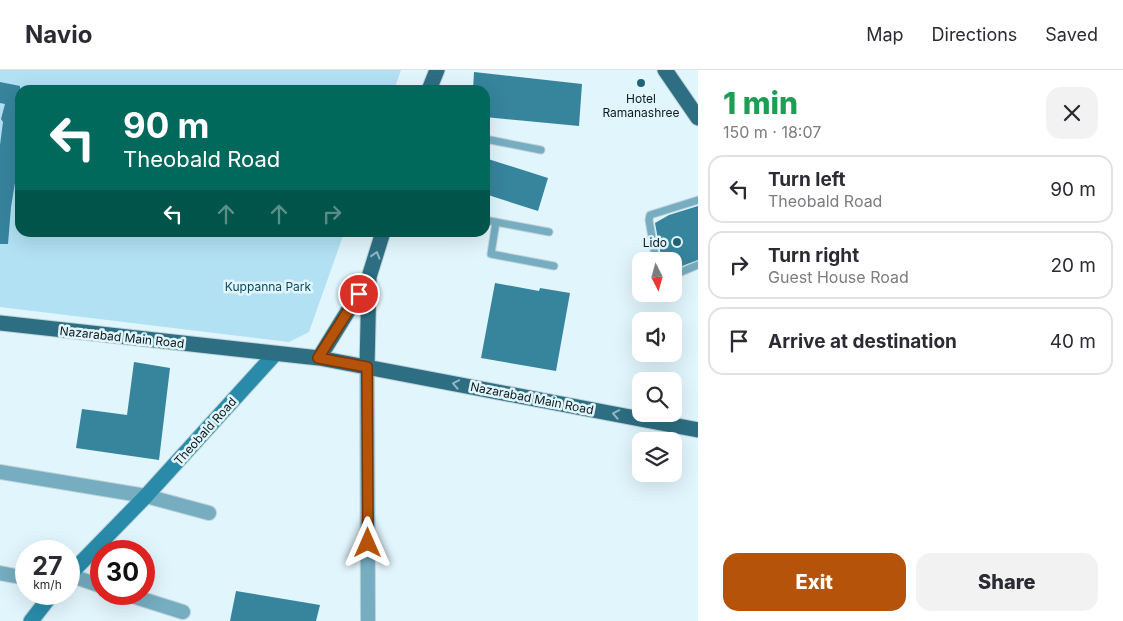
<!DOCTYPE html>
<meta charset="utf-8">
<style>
:root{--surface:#fff;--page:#f2f2f3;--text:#2b2b33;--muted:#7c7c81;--line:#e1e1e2;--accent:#b45309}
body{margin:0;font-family:Inter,sans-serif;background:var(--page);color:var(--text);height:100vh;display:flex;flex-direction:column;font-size:19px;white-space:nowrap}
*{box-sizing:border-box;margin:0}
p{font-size:16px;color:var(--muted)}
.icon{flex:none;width:28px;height:28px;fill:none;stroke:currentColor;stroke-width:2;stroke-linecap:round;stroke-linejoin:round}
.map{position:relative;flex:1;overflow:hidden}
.drawer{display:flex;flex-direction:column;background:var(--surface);width:425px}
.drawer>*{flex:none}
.top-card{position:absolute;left:15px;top:15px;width:475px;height:152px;border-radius:15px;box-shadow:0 5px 20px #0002;background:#00695c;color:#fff;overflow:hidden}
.needle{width:32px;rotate:174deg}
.controls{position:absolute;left:632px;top:182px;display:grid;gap:10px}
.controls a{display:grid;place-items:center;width:50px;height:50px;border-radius:10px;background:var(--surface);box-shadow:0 5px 20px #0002;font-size:25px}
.speed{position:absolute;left:15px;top:470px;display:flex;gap:10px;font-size:25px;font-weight:700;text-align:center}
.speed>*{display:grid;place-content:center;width:65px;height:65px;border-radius:50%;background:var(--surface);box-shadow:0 5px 20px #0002;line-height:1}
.speed small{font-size:12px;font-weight:400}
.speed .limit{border:8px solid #d22;background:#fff;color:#111}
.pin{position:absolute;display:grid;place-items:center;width:42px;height:42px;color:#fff;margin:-21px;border:2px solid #fff;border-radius:50%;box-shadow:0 1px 5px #0007}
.me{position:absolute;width:55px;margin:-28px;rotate:0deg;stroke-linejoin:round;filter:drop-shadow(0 0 4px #0008)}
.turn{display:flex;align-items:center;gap:18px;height:105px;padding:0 25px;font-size:22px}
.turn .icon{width:65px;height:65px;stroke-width:2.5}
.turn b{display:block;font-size:35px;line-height:42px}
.lanes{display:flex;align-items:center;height:48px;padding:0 25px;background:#0003;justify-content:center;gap:25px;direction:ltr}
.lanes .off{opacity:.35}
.round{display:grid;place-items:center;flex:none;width:52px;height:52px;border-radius:15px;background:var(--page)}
.head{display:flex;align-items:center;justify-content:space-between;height:85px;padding:0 25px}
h1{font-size:30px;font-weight:800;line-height:38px;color:#1e9e55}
.cta{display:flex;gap:10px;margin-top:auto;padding:10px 25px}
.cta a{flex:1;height:58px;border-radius:15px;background:var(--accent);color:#fff;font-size:20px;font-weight:800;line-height:58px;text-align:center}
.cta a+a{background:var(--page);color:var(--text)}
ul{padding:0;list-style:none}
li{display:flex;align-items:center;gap:15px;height:68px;margin:0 10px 8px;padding:0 15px;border:2px solid var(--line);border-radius:15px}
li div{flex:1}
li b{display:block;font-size:19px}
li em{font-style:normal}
header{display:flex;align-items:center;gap:30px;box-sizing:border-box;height:70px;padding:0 25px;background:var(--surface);border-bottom:1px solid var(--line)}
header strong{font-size:24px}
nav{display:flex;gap:28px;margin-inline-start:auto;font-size:18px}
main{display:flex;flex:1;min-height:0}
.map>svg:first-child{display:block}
.green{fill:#b1e1f3}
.building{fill:#37849d}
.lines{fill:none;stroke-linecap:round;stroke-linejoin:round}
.lane-casing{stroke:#bfd2d8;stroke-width:9}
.street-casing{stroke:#bfd2d8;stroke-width:16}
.secondary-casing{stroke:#bfd2d8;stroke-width:17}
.primary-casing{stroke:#bfd2d8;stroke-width:17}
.lane{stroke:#76adc1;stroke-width:7}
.street{stroke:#76adc1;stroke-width:14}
.secondary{stroke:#298ba9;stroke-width:15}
.primary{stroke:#2d6e83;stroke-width:15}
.oneway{stroke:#90b8c6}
.route-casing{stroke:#753606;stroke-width:12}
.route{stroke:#b45309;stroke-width:9}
.poi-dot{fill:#206276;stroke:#e1f5fc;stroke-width:2}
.labels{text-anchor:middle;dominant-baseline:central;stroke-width:5;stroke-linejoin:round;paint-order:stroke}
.poi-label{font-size:12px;fill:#0d191d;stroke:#e1f5fc}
.park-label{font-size:12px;fill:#074b5e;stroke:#e1f5fc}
.street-label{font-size:12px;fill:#0d191d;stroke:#e1f5fc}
</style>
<header>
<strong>Navio</strong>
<nav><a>Map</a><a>Directions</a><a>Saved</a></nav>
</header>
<main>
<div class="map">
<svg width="698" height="551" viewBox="0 0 698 551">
<rect width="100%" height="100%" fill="#e1f5fc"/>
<path class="green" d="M0,0H401L394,20H20V162L344,163L309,262L289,272L0,237Z"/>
<path class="building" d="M474,2L582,14L579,56L485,47V20H473Z
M0,12L20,16V83L11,137L8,174H0V75L3,52L1,49L5,34L0,33Z
M485,88L548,108L538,141L485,124Z
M698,136V190L674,199V191H662L655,153L669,145Z
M495,213L539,221L540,218L570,223L556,301L481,288Z
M134,292L170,298L159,390L76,378L82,339L127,345Z
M236,521L320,535L316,551H230Z"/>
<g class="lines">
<defs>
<path id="lane" d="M485,69L541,80
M485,150L549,162
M496,152L491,184L554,196
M656,191L649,150L650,145L698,130
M674,205L698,195"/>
<path id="street" d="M367,297L368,551
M0,402L146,426L209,443
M0,503L26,508
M69,505L101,516
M126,524L183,542"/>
<path id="secondary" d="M69,505L146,426L275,284
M31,551L52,524"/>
<path id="primary" d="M665,0L698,48
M429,20L437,0
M0,253L319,288L698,360
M319,288L369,207L383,162
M367,297L369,209"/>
</defs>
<use href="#lane" class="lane-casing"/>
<use href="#street" class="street-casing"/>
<use href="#secondary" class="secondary-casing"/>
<use href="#primary" class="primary-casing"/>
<use href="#lane" class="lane"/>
<use href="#street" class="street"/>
<use href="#secondary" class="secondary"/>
<use href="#primary" class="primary"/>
</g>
<defs><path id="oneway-chevron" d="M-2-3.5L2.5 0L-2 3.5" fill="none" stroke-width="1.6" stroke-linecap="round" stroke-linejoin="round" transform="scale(1.25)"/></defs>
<g class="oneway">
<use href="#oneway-chevron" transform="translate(376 185) rotate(-73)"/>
<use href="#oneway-chevron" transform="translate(456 314) rotate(-169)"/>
<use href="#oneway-chevron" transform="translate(616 344) rotate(-169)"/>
</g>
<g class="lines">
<defs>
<path id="route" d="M359,224L318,288L367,297L368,473"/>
</defs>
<use href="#route" class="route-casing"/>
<use href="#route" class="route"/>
</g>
<g class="poi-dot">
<circle cx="641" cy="13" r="5"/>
<circle cx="677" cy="172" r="5"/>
</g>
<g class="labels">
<g class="poi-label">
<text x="641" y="28">Hotel<tspan x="641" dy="14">Ramanashree</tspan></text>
<text x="667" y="172" text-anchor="end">Lido</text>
</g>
<g class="park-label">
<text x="268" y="216">Kuppanna Park</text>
</g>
<g class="street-label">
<text transform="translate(122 267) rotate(6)">Nazarabad Main Road</text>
<text transform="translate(532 328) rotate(11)">Nazarabad Main Road</text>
<text transform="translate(205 361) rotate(-48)">Theobald Road</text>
</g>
</g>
</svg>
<div class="controls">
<a><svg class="needle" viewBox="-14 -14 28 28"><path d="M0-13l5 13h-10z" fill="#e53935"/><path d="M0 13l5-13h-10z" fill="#7c7c81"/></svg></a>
<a><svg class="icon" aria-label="sound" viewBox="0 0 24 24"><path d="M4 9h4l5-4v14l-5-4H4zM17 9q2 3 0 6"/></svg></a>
<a><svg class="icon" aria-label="search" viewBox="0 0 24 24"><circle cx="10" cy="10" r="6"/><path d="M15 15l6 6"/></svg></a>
<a><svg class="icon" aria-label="layers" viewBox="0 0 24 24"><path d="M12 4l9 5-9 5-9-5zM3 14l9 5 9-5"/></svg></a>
</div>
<div class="speed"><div>27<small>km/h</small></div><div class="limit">30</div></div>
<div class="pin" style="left:359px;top:224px;background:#d93025"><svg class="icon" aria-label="arrive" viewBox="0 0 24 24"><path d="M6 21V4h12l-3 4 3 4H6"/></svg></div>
<svg class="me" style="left:368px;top:473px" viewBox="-20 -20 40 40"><path d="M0-17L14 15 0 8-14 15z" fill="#b45309" stroke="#fff" stroke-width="4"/></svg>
<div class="top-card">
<div class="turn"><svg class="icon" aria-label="left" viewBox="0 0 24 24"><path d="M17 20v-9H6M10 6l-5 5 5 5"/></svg><div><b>90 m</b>Theobald Road</div></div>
<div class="lanes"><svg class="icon" aria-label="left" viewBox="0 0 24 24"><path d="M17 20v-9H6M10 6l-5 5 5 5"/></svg><svg class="icon off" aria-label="ahead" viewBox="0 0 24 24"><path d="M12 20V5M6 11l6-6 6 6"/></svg><svg class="icon off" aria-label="ahead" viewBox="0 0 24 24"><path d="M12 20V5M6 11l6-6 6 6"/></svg><svg class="icon off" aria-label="right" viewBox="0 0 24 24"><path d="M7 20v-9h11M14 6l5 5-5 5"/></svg></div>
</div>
</div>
<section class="drawer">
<div class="head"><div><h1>1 min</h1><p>150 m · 18:07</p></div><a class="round"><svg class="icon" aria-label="close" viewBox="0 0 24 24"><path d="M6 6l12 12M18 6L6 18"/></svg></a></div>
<ul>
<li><svg class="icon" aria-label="left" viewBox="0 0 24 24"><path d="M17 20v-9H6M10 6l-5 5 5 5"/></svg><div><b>Turn left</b><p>Theobald Road</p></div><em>90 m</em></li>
<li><svg class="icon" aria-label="right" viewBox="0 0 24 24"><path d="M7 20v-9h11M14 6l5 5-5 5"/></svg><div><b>Turn right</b><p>Guest House Road</p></div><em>20 m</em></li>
<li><svg class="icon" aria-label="arrive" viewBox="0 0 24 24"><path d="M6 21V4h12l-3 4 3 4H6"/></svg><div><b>Arrive at destination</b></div><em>40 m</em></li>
</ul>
<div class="cta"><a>Exit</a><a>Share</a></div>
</section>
</main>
